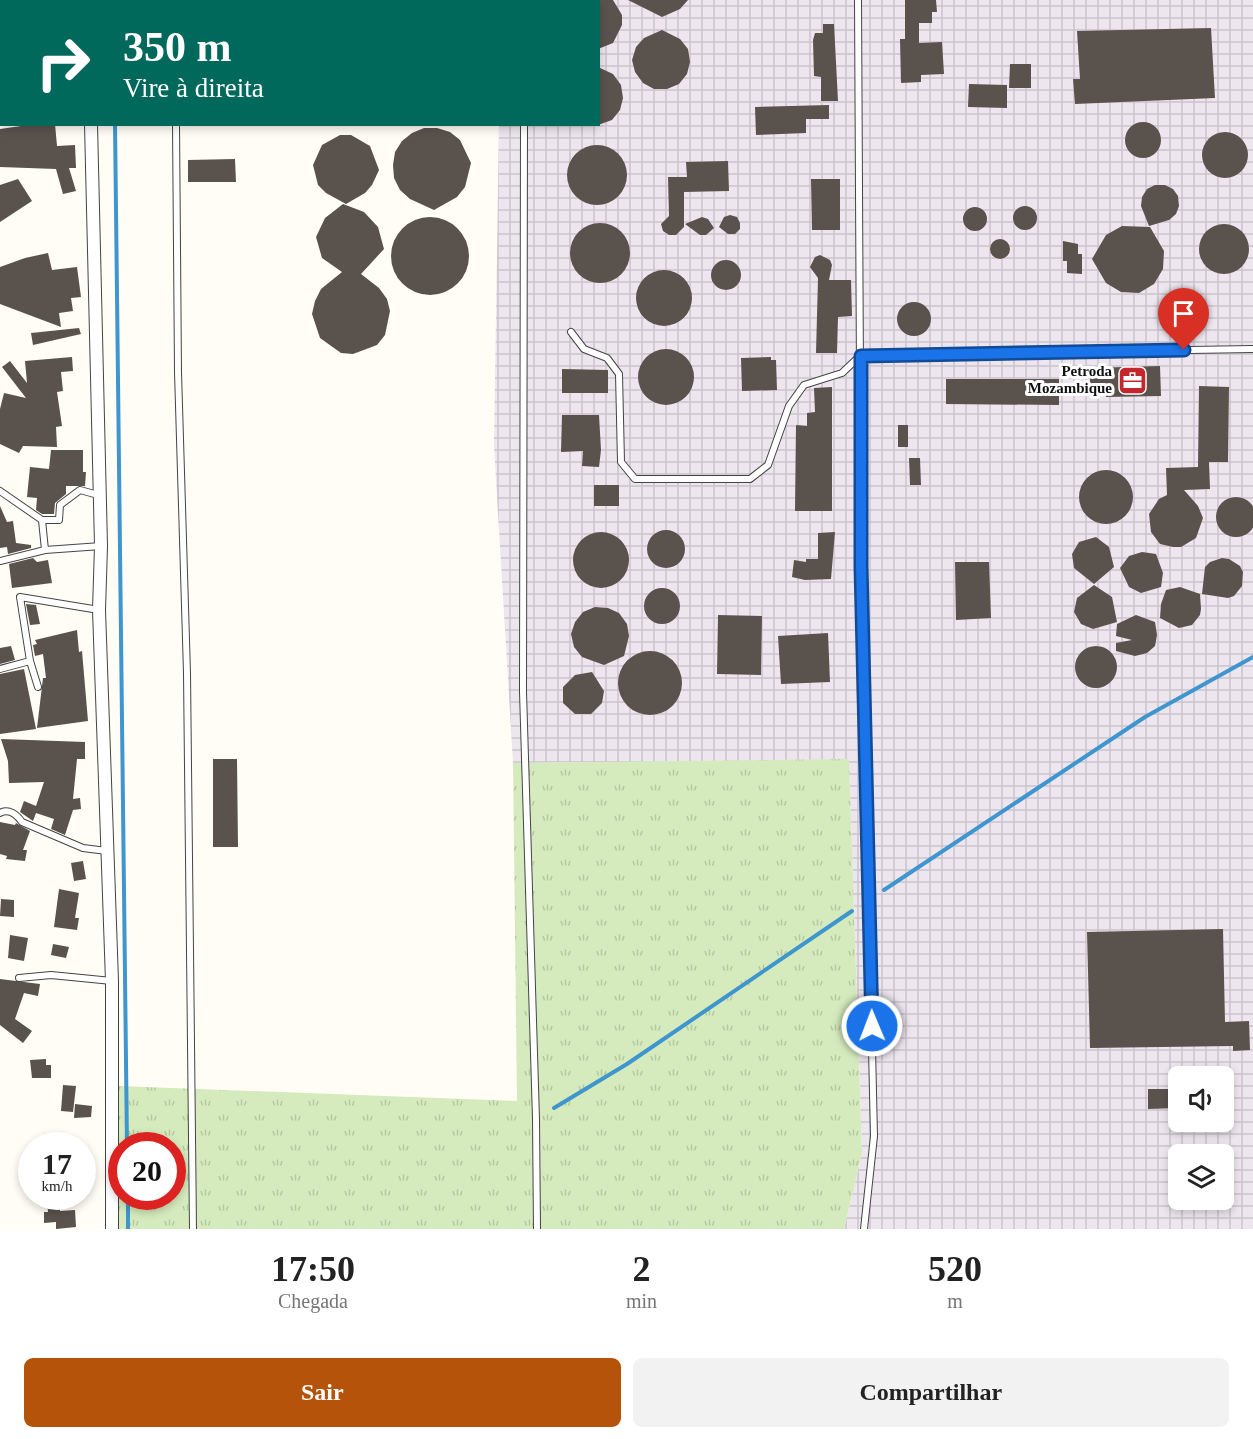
<!DOCTYPE html>
<html lang="pt">
<meta charset="utf-8">
<style>
:root{--surface:#fff;--page:#f2f2f2;--text:#222;--muted:#767676;--accent:#b45309}
body{margin:0;font-family:Georgia,serif;background:var(--page);color:var(--text);height:100vh;display:flex;flex-direction:column;font-size:22px;white-space:nowrap}
*{box-sizing:border-box;margin:0}
p{font-size:20px;color:var(--muted)}
.icon{flex:none;width:33px;height:33px;fill:none;stroke:currentColor;stroke-width:2;stroke-linecap:round;stroke-linejoin:round}
.map{position:relative;height:1229px;overflow:hidden}
.side{display:flex;flex-direction:column;background:var(--surface);flex:1}
.side>*{flex:none}
.guide{position:absolute;left:0px;top:0px;width:600px;height:126px;box-shadow:0 3px 9px #0003;background:#00695c;color:#fff;overflow:hidden}
.fabs{position:absolute;left:1168px;top:1066px;display:grid;gap:12px}
.fabs a{display:grid;place-items:center;width:66px;height:66px;border-radius:9px;background:var(--surface);box-shadow:0 3px 9px #0003;font-size:30px}
.speed{position:absolute;left:18px;top:1132px;display:flex;gap:12px;font-size:30px;font-weight:700;text-align:center}
.speed>*{display:grid;place-content:center;width:78px;height:78px;border-radius:50%;background:var(--surface);box-shadow:0 3px 9px #0003;line-height:1}
.speed small{font-size:15px;font-weight:400}
.speed .limit{border:9px solid #d22;background:#fff;color:#111}
.pin{position:absolute;display:grid;place-items:center;width:51px;height:51px;color:#fff;margin:-62px -26px;border-radius:50% 50% 50% 0;rotate:-45deg;box-shadow:0 0 6px #0007}
.pin .icon{rotate:45deg}
.me{position:absolute;width:66px;margin:-33px;rotate:359deg;stroke-linejoin:round;filter:drop-shadow(0 0 4px #0008)}
.turn{display:flex;align-items:center;gap:21px;height:126px;padding:0 24px;font-size:27px}
.turn .icon{width:78px;height:78px;stroke-width:2.5}
.turn b{display:block;font-size:42px;line-height:51px}
.eta{display:flex;justify-content:space-evenly;align-items:center;height:102px;text-align:center}
.eta b{font-size:36px;font-weight:700;line-height:42px}
.button{display:flex;gap:12px;margin-top:auto;padding:12px 24px}
.button a{flex:1;height:69px;border-radius:9px;background:var(--accent);color:#fff;font-size:24px;font-weight:700;line-height:69px;text-align:center}
.button a+a{background:var(--page);color:var(--text)}
.map>svg:first-child{display:block}
.industrial{fill:url(#industrial-grid);fill-rule:evenodd}
.grass{fill:url(#grass-tufts);fill-rule:evenodd}
.lines{fill:none;stroke-linecap:round;stroke-linejoin:round}
.stream{stroke:#3f96cf;stroke-width:4}
.building{fill:#5a524d}
.lane-casing{stroke:#444;stroke-width:8}
.street-casing{stroke:#444;stroke-width:14}
.lane{stroke:#fff;stroke-width:6}
.street{stroke:#fff;stroke-width:12}
.route-casing{stroke:#114b97;stroke-width:15}
.route{stroke:#1a73e8;stroke-width:10}
.labels{text-anchor:middle;dominant-baseline:central;stroke-width:6;stroke-linejoin:round;paint-order:stroke}
.poi-label{font-size:15px;font-weight:bold;fill:#111;stroke:#fff;text-anchor:end}
</style>
<div class="map">
<svg width="1253" height="1229" viewBox="0 0 1253 1229">
<defs>
<pattern id="industrial-grid" width="8" height="8" patternUnits="userSpaceOnUse" patternTransform="scale(1.5)"><rect width="8" height="8" fill="#eee6ef"/><path d="M0 4h8M4 0v8" fill="none" stroke="#cbc4cc"/></pattern>
<pattern id="grass-tufts" width="24" height="20" patternUnits="userSpaceOnUse" patternTransform="scale(1.5)"><rect width="24" height="20" fill="#d5ebbd"/><path d="M3 7l-1-3M5 7V3M7 7l1-3M15 17l-1-3M17 17v-4M19 17l1-3" fill="none" stroke="#b6c8a1"/></pattern>
</defs>
<rect width="100%" height="100%" fill="#fffdf5"/>
<path class="industrial" d="M501,0H1253V1229H844L862,1153L849,760L513,763L494,446L499,125L598,124V2ZM1179,1077H1224V1122H1179ZM1179,1155H1224V1200H1179Z"/>
<path class="grass" d="M849,759L862,1153L844,1229H119V1086L517,1101L513,763ZM122,1146H172V1197H122Z"/>
<g class="lines">
<path class="stream" d="M113,0V2
M115,124L127,1146
M884,890L1145,717L1253,657
M554,1108L627,1064L852,911
M128,1197V1229"/>
</g>
<path class="building" d="M598,0H613L622,15V25L613,43L598,49Z
M628,0H688L680,9L662,17Z
M905,0H936L937,12H932V23H919V43L942,42L944,74L921,75V82L901,83L900,39H905Z
M823,24H834L838,101H821V77L814,76L813,40L815,33H823Z
M1211,28L1215,98L1075,104L1073,79H1080L1077,31Z
M662,30L680,39L688,49L690,62L687,74L679,84L667,89H654L643,83L635,72L632,60L636,47L644,38Z
M1010,64H1031V88H1009Z
M598,67L613,74L621,85L623,98L620,110L612,120L598,125Z
M969,84L1007,85V108L968,107Z
M829,105V119H806V133L756,135L755,107Z
M1125 140a18 18 0 1 1 36 0a18 18 0 1 1-36 0Z
M35,124H55L57,146L75,145L76,168H69L76,191L63,194L56,169L0,167V129Z
M424,128H437L450,132L460,140L471,163L465,187L457,197L434,210L410,199L400,190L394,178L393,165L395,152L402,141L412,133Z
M1202 155a23 23 0 1 1 46 0a23 23 0 1 1-46 0Z
M340,135H351L370,146L379,170L372,185L365,193L346,204L326,193L318,185L313,165L322,145Z
M567 175a30 30 0 1 1 60 0a30 30 0 1 1-60 0Z
M235,159L236,182H188V160Z
M728,161L729,191L684,192V227L676,235H669L663,231L661,224L669,216L668,177H687L686,162Z
M18,179L32,201L0,222V185Z
M811,179H840V230H812Z
M1155,185H1165L1173,189L1178,196L1179,206L1176,214L1169,220L1149,226L1141,206L1142,197L1147,189Z
M343,204L364,212L378,227L384,249L361,274L379,288L387,299L390,311L385,335L377,345L353,354L341,353L320,338L312,314L315,301L321,289L342,272L322,258L316,237L325,218Z
M1013 218a12 12 0 1 1 24 0a12 12 0 1 1-24 0Z
M963 219a12 12 0 1 1 24 0a12 12 0 1 1-24 0Z
M730,215L737,217L740,223V229L735,234H728L719,227L724,217Z
M702,217L708,219L714,228L706,235H700L685,224Z
M391 256a39 39 0 1 1 78 0a39 39 0 1 1-78 0Z
M570 253a30 30 0 1 1 60 0a30 30 0 1 1-60 0Z
M1199 249a25 25 0 1 1 50 0a25 25 0 1 1-50 0Z
M1122,226L1150,227L1164,251L1163,269L1154,284L1139,293L1121,292L1106,283L1092,259L1106,235Z
M990 249a10 10 0 1 1 20 0a10 10 0 1 1-20 0Z
M1063,241L1078,244V254H1082V274L1067,273V261H1063Z
M48,253L52,270L77,267L81,297L71,298L73,311L59,313L61,327L0,304V267L25,258Z
M820,255L830,260L832,265L829,280H851L852,316L838,317L837,353H816L818,278L810,267L815,257Z
M711 275a15 15 0 1 1 30 0a15 15 0 1 1-30 0Z
M636 298a28 28 0 1 1 56 0a28 28 0 1 1-56 0Z
M897 319a17 17 0 1 1 34 0a17 17 0 1 1-34 0Z
M79,328L81,334L33,345L31,333Z
M638 377a28 28 0 1 1 56 0a28 28 0 1 1-56 0Z
M72,357L73,371L61,372L63,391L57,392L62,426L56,427L57,447L23,446L19,453L0,444V409L4,393L26,398L2,367L10,361L27,383L25,361Z
M771,357V360H776L777,390L742,391L741,358Z
M1160,366L1161,396L1106,397V392L1091,393L1089,368Z
M562,369L608,370V393H562Z
M946,379H1059V405L946,404Z
M1199,386L1229,387L1228,462H1209L1210,489L1184,490L1198,506L1203,518L1196,538L1181,547H1173L1160,544L1151,532L1149,514L1159,499L1167,495L1166,468L1198,467Z
M832,387V511H795L796,425L807,426V413L815,412L814,388Z
M562,415H599L601,450L599,467L582,466L583,451L561,452Z
M898,425H908V447H898Z
M51,450H83V472H86L85,486H66V494L55,503L54,514H42L36,510L37,498L27,497L30,467L49,469Z
M909,458H920L921,485H910Z
M1079 497a27 27 0 1 1 54 0a27 27 0 1 1-54 0Z
M594,485H619V506H594Z
M1216 517a20 20 0 1 1 40 0a20 20 0 1 1-40 0Z
M0,506L7,522L13,521L16,543L31,545V548L8,554L7,547L0,548Z
M647 549a19 19 0 1 1 38 0a19 19 0 1 1-38 0Z
M573 560a28 28 0 1 1 56 0a28 28 0 1 1-56 0Z
M835,532L831,579L805,580L792,577L794,560L806,562V559H818V533Z
M1096,537L1109,547L1114,567L1094,584L1074,568L1072,554L1079,542Z
M1142,552L1156,554L1163,573L1161,587L1141,593L1129,587L1120,568L1129,556Z
M33,558L37,562L48,560L52,583L12,588L9,564Z
M1222,558L1229,559L1240,566L1243,572L1242,586L1234,596L1228,598L1202,594L1205,567L1210,562Z
M955,562H989L991,618L956,620Z
M1094,585L1112,597L1117,622L1093,629L1081,624L1074,612L1077,598Z
M1180,587L1200,594L1201,609L1200,615L1192,625L1179,628L1160,618L1161,604L1166,590Z
M644 606a18 18 0 1 1 36 0a18 18 0 1 1-36 0Z
M26,604L36,605L40,624L30,625Z
M595,607L608,608L619,613L627,624L629,636L624,656L604,665L582,657L574,647L571,634L575,622L583,612Z
M718,615L762,616L761,675L717,674Z
M1136,615L1155,622L1157,635L1155,646L1147,653L1135,656L1116,651V643L1132,640L1116,636L1117,624Z
M77,630L79,652L82,651L88,721L37,728L43,678H46L43,654L35,656L33,645L37,644L35,640Z
M828,633L830,682L781,684L778,636Z
M11,646L15,660L0,664V648Z
M1075 667a21 21 0 1 1 42 0a21 21 0 1 1-42 0Z
M618 683a32 32 0 1 1 64 0a32 32 0 1 1-64 0Z
M24,669L36,729L0,734V674Z
M592,672L604,691L602,703L591,714H575L563,703V687L575,675Z
M1,739L85,742V759H77L73,799L80,798L81,809L73,810L65,835L51,829L54,819L36,813L33,821L20,812L24,801L36,806L44,782L9,783L8,761Z
M213,759H237L238,847H213Z
M0,822L15,825L16,823L30,831L23,850H27L25,861L6,859L7,856L0,854Z
M83,861L86,879L74,881L71,863Z
M59,889L79,893L75,918H79L77,930L54,927Z
M1,899L14,900V917L0,916Z
M1223,929L1225,1022L1249,1021L1250,1050L1233,1051V1046L1090,1048L1087,932Z
M10,935L28,938L24,961L8,958Z
M53,944L69,947L66,958L51,955Z
M0,979L40,984L38,996L24,993L15,1019L32,1031L23,1043L0,1025Z
M46,1059V1065H51V1078H32L30,1060Z
M63,1085L76,1086L73,1112L61,1111Z
M1148,1089H1179V1108L1148,1109Z
M75,1104L92,1106L91,1117L74,1118Z
M47,1200H59L60,1211L75,1210L76,1227L56,1229V1222L44,1223V1212H48Z"/>
<g class="lines">
<defs>
<path id="lane" d="M174,0V2
M517,0V2
M858,0L861,566L874,1136L864,1229
M176,124L178,372L187,673L193,1229
M524,124L523,692L536,1119L537,1229
M571,332L584,349L607,358L619,374L621,462L635,479H750L768,465L789,406L804,385L842,373L861,355L1253,349
M0,491L42,520H59L60,505L80,490L98,495
M42,520L45,550
M0,561L45,550L101,546
M0,669L30,661
M38,687L30,661L20,597L99,610
M0,813C9,808 17,815 22,822L83,848L107,851
M19,978L51,975L112,981"/>
<path id="street" d="M89,0V2
M91,124L101,546L99,610L112,981V1229"/>
</defs>
<use href="#lane" class="lane-casing"/>
<use href="#street" class="street-casing"/>
<use href="#lane" class="lane"/>
<use href="#street" class="street"/>
</g>
<g class="lines">
<defs>
<path id="route" d="M872,1026L861,566V356L1184,350"/>
</defs>
<use href="#route" class="route-casing"/>
<use href="#route" class="route"/>
</g>
<defs>
<symbol id="office-square" viewBox="-11 -11 22 22"><rect x="-9" y="-9" width="18" height="18" rx="4" fill="#c4262e" stroke="#fff"/><path d="M-6-3h4V-5.5h4V-3h4V5H-6ZM-1-4.5V-3h2v-1.5ZM-6 0V1H6V0Z" fill="#fff"/></symbol>
</defs>
<g fill-rule="evenodd">
<use href="#office-square" x="1116" y="364" width="33" height="33"/>
</g>
<g class="labels">
<g class="poi-label">
<text x="1112" y="371">Petroda<tspan x="1112" dy="17">Mozambique</tspan></text>
</g>
</g>
</svg>
<div class="fabs">
<a><svg class="icon" aria-label="sound" viewBox="0 0 24 24"><path d="M4 9h4l5-4v14l-5-4H4zM17 9q2 3 0 6"/></svg></a>
<a><svg class="icon" aria-label="layers" viewBox="0 0 24 24"><path d="M12 4l9 5-9 5-9-5zM3 14l9 5 9-5"/></svg></a>
</div>
<div class="speed"><div>17<small>km/h</small></div><div class="limit">20</div></div>
<div class="pin" style="left:1184px;top:350px;background:#d93025"><svg class="icon" aria-label="arrive" viewBox="0 0 24 24"><path d="M6 21V4h12l-3 4 3 4H6"/></svg></div>
<svg class="me" style="left:872px;top:1026px" viewBox="-20 -20 40 40"><circle r="17" fill="#1a73e8" stroke="#fff" stroke-width="3"/><path d="M0-11L8 9 0 5-8 9z" fill="#fff"/></svg>
<div class="guide">
<div class="turn"><svg class="icon" aria-label="right" viewBox="0 0 24 24"><path d="M7 20v-9h11M14 6l5 5-5 5"/></svg><div><b>350 m</b>Vire à direita</div></div>
</div>
</div>
<section class="side">
<div class="eta">
<div><b>17:50</b><p>Chegada</p></div>
<div><b>2</b><p>min</p></div>
<div><b>520</b><p>m</p></div>
</div>
<div class="button"><a>Sair</a><a>Compartilhar</a></div>
</section>
